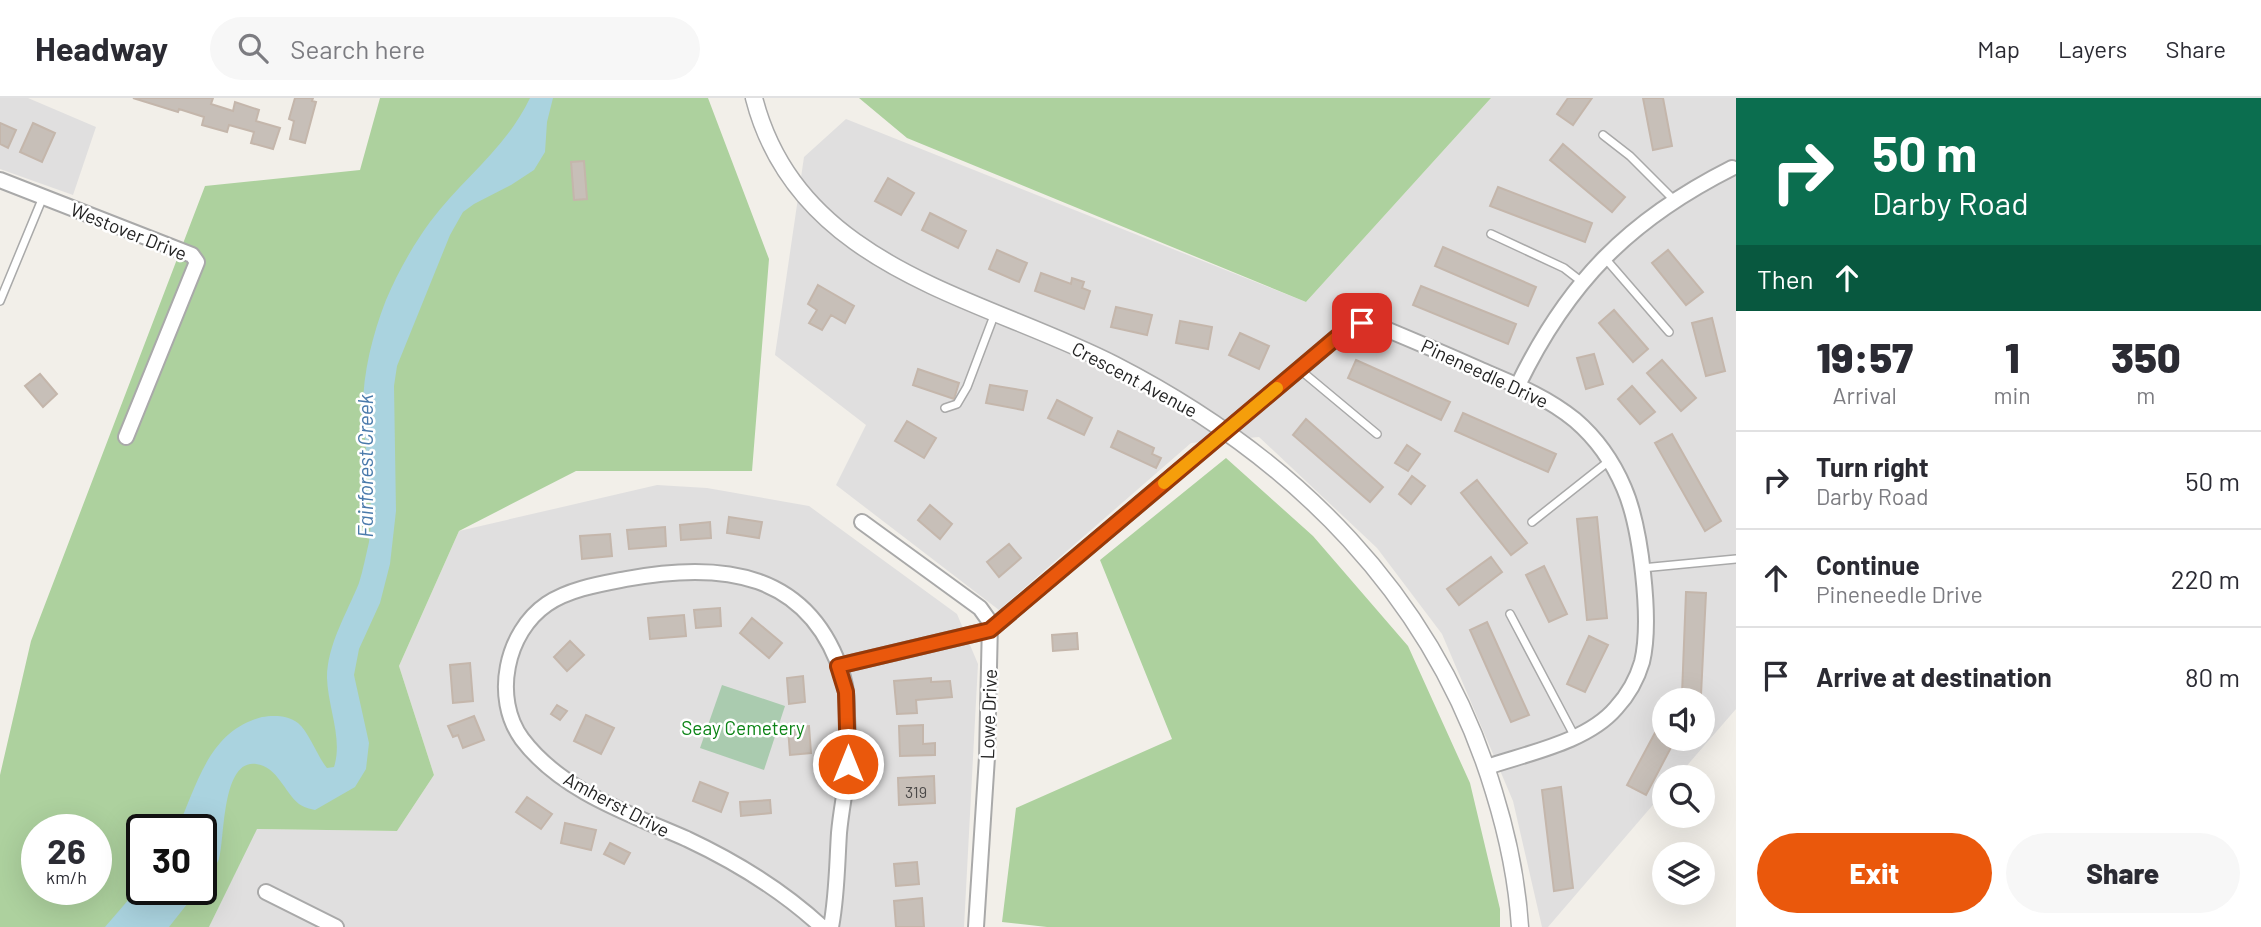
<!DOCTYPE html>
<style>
:root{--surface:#fff;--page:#f7f7f7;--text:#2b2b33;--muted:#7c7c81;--line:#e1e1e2;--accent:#ea580c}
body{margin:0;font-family:Barlow,sans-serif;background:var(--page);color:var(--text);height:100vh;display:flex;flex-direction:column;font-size:26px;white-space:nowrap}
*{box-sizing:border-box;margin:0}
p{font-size:23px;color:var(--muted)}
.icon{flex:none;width:38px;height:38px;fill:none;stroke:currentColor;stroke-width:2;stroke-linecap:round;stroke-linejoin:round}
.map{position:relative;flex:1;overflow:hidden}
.details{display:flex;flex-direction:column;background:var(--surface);width:525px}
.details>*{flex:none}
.top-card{background:#0b6e4f;color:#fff;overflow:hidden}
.tools{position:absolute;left:1652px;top:590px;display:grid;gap:14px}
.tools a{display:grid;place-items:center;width:63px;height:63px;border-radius:50%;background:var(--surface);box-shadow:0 7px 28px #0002;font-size:35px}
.speed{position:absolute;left:21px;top:716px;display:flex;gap:14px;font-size:35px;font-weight:700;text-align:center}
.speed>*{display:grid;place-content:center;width:91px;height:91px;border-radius:50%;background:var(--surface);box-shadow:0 7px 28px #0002;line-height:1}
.speed small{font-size:18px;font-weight:400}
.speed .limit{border:4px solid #111;border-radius:10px;background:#fff;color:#111}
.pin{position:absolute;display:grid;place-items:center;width:60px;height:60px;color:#fff;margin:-30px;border-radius:14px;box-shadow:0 4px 10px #0006}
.me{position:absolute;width:77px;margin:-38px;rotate:0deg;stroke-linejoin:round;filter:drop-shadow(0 0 5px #0008)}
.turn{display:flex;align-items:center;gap:24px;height:147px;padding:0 21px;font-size:32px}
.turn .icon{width:91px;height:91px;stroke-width:2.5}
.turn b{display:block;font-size:49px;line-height:60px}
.then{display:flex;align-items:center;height:66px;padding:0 21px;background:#0003;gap:14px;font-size:26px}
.eta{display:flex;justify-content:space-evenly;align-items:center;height:119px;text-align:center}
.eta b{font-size:42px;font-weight:800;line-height:49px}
.cta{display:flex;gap:14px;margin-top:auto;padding:14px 21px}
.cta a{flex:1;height:80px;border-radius:42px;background:var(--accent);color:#fff;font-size:28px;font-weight:800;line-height:80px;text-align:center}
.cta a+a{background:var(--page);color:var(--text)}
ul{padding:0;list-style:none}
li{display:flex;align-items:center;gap:21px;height:98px;padding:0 21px;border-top:2px solid var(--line)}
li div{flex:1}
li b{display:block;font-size:26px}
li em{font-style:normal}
header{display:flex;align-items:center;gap:42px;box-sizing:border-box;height:98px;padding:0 35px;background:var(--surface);border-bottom:2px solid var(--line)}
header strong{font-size:33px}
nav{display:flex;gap:38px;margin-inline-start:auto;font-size:24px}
.search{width:490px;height:63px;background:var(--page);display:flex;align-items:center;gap:18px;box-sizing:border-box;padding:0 24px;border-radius:38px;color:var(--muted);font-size:26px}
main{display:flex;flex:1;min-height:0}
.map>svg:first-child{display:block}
.residential{fill:#e0dfdf;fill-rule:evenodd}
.forest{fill:#add19e;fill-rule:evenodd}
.cemetery{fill:#aacbaf}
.water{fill:#aad3df}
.building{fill:#c7bfb8;stroke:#c4b6ab;stroke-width:2}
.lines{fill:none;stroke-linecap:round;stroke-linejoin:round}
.service-casing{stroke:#a9a9a9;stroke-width:10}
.minor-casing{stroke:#a9a9a9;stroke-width:18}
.tertiary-casing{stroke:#a9a9a9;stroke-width:19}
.service{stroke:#fff;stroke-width:7}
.minor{stroke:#fff;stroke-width:14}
.tertiary{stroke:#fff;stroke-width:16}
.route-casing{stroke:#983908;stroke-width:18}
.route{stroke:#ea580c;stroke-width:12}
.slow{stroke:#f59e0b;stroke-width:12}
.labels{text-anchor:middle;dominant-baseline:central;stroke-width:5;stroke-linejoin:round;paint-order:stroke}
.number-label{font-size:16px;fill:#4b4948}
.street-label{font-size:19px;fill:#222;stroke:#fff}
.park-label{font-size:19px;fill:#0c8416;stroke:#fff}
.water-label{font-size:21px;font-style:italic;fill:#4a7aab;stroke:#fff}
</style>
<header>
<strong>Headway</strong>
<div class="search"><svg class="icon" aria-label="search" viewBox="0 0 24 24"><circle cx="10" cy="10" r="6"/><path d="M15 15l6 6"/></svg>Search here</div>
<nav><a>Map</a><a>Layers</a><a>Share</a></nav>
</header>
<main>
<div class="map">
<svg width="1736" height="829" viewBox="0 0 1736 829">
<rect width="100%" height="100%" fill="#f2efe9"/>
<path class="residential" d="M0,0H28L96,29L73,97L0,71Z
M1491,0H1736V611L1677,679H1664V694L1548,829H1542L1513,703L1442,536L1377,450L1259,339L1191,345L999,512L836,387L866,327L775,257L804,59L846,21L1306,204ZM1664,602H1703V640H1664Z
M657,387L707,390L809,408L957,516L978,566L964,829H209L256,731L397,733L434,677L399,568L459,433Z"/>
<path class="forest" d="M380,0H708L769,161L752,373H576L459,433L399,568L434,677L397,733L257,731L209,829H0V677L31,543L205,88L360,72ZM37,732H96V791H37ZM142,732H201V791H142Z
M859,0H1491L1306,204L907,40Z
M1226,360L1313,438L1408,548L1470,685L1500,811V829H1047L1002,824L1016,710L1172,641L1100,462Z"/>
<path class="cemetery" d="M722,587L785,608L764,672L700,650Z"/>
<path class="water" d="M530,0H553L547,24L545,54L534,72L511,87L474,106L463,114L450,137L397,268L394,288L396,413L390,466L380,505L359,551L354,577L369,645L366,671L355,689L315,712C310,711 303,709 299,706C284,694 278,669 256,666C221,661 225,743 219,761C215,770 207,780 201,789V732L177,731C197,688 208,633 262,619C273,617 288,617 298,625C309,634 317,658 327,670L334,669C343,641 328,610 327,580C327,547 347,515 359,485C363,472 366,457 369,444C375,402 365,358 363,316C362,278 372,238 386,202C397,176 413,147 430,124C464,79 505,52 530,0Z
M142,786V791H199L169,829H105Z"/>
<path class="building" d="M133,0H213L211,6L233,13L235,4L259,12L256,23L280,30L273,51L251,45L254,34L229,27L227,34L202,27L204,19L179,11L178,14Z
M295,0H313L312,3L316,4L305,45L290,41L294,23L289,21Z
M1568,0H1592L1573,27L1557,16Z
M1643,0H1663L1672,48L1653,52Z
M0,25L16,32L8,50L0,46Z
M33,25L55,35L42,64L20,54Z
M1563,46L1625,99L1612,114L1550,62Z
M584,63L587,101L574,102L571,64Z
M888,80L914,95L901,117L875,103Z
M1498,89L1592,125L1585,144L1490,108Z
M930,115L966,133L958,150L922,132Z
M1443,149L1536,189L1528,208L1435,168Z
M997,152L1027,165L1019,184L989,171Z
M1668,152L1703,194L1686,207L1652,165Z
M1041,175L1071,186L1072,180L1084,184L1082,190L1090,193L1084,211L1035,193Z
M818,187L854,208L845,225L831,217L822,232L809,225L817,212L808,206Z
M1421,188L1516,226L1508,246L1413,207Z
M1116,209L1152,217L1147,237L1111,229Z
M1614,212L1648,251L1633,264L1599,225Z
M1712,220L1725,273L1706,278L1692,225Z
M1180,223L1212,229L1208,251L1176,245Z
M1240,235L1269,248L1259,271L1229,257Z
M1594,256L1603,286L1586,291L1577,260Z
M1356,262L1450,304L1441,322L1348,280Z
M1662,262L1696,300L1681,313L1647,275Z
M918,271L959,285L954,301L913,287Z
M40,276L57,296L43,309L25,288Z
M990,287L1027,293L1023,312L986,305Z
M1632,288L1655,314L1640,326L1618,301Z
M1057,302L1092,320L1084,337L1048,320Z
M1463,315L1556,356L1548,374L1455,333Z
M1306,321L1383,389L1370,404L1293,337Z
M907,323L936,340L924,360L895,343Z
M1118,333L1154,350L1152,356L1161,360L1156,370L1111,349Z
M1672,336L1721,423L1705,433L1655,345Z
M1407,347L1420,356L1408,373L1395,365Z
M1412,378L1425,388L1411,406L1399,396Z
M1477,382L1527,445L1511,457L1461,395Z
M930,407L952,426L940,441L918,422Z
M729,419L762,424L759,440L727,435Z
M1597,419L1607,520L1587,522L1577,421Z
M710,424L711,440L681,442L680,427Z
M665,429L666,448L629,451L627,432Z
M610,436L612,458L582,461L580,438Z
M1009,446L1021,460L999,479L987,464Z
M1491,459L1502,474L1459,507L1447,491Z
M1544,468L1567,516L1549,524L1526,477Z
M1686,494L1706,495L1701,597L1682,596Z
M720,510L721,528L696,530L694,512Z
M684,517L686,538L650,541L648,520Z
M752,520L782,545L769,560L740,535Z
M1487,524L1529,617L1511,624L1470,532Z
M1077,535L1078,551L1053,553L1052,537Z
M1589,538L1608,547L1585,594L1567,586Z
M570,543L584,557L567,573L554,559Z
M470,565L473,603L453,605L450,567Z
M803,578L805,604L789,606L787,580Z
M931,580V584L950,583L952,599L916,602L917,615L897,616L894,583Z
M557,607L567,613L560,622L551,616Z
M586,617L614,630L601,656L574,643Z
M474,618L484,642L463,650L458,637L453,639L448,628Z
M1664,618V640H1676L1646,697L1627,687Z
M923,627V646L935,645V657L900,658L899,628Z
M809,628L811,655L790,657L788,630Z
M934,678L935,705L899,707L898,680Z
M700,684L728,695L721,714L693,703Z
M1561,689L1573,790L1554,793L1542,692Z
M527,699L552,716L541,731L516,714Z
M770,702L771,715L741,718L740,704Z
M565,725L596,732L591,752L561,745Z
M610,745L630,755L624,766L604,756Z
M917,764L919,786L896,788L894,766Z
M922,800L924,829H896L894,803Z"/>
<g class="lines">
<defs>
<path id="service" d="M1603,37L1630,58L1674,102
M1491,136L1564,170L1582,184
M1604,159L1669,234
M0,203L43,99
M1299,271L1377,336
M945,310L957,306L967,289L995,215
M1532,424L1609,363
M1642,470L1736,461
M1510,516L1575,639"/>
<path id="minor" d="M0,82L192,157L197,164L126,339
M1518,287C1568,184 1629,122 1732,70
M862,424L980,510L990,524L987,659L976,829
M838,568L990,532L1349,229C1363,222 1375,227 1388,232C1419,245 1450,258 1481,272C1514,286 1547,299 1575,322C1596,340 1613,364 1624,390C1641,429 1652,523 1642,564C1637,581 1628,597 1616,610C1587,644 1528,655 1487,669
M266,794L336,829
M822,829C782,792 736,764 687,741C630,716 561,693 522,641C492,600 506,534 547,506C569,491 600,486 626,481C722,463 810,473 843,579C847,592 847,605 847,618C848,635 849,652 848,668C846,690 841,712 839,735C837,766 837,798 831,829"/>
<path id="tertiary" d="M754,0C798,171 980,198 1115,267C1294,359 1435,498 1494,694C1508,739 1517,782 1520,829"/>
</defs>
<use href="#service" class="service-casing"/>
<use href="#minor" class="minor-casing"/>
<use href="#tertiary" class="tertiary-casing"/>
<use href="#service" class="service"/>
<use href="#minor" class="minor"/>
<use href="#tertiary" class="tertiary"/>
</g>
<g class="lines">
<defs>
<path id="route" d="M848,666L846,594L838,568L990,532L1349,229L1362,225"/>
</defs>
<use href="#route" class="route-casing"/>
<use href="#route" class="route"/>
<path class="slow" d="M1164,385L1277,290"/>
</g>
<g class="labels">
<g class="number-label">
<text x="916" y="693">319</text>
</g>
<g class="street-label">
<text transform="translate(129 133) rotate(22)">Westover Drive</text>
<text transform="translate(1485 275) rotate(25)">Pineneedle Drive</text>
<text transform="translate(1135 281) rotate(28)">Crescent Avenue</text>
<text transform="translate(988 616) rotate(-88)">Lowe Drive</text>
<text transform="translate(617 706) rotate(28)">Amherst Drive</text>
</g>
<g class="park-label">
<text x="743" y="629">Seay Cemetery</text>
</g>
<g class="water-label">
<text transform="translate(364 368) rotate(-90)">Fairforest Creek</text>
</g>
</g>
</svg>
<div class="tools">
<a><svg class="icon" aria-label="sound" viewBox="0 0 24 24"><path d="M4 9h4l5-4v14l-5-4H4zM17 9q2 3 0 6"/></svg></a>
<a><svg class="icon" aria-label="search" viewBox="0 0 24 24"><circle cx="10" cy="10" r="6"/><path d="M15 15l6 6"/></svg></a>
<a><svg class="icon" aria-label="layers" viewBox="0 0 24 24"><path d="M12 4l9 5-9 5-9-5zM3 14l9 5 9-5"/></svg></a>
</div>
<div class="speed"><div>26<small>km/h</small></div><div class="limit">30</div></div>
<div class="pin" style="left:1362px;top:225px;background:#d93025"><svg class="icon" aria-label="arrive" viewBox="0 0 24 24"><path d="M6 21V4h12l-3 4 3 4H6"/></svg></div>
<svg class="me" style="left:848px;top:666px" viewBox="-20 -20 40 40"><circle r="17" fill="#ea580c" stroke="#fff" stroke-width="3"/><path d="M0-11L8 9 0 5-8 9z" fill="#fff"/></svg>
</div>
<section class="details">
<div class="top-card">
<div class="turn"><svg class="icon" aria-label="right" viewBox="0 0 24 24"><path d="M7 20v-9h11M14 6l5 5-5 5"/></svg><div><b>50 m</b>Darby Road</div></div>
<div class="then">Then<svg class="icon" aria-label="ahead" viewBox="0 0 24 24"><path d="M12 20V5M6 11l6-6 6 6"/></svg></div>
</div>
<div class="eta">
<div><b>19:57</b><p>Arrival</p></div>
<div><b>1</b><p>min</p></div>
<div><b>350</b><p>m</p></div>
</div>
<ul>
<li><svg class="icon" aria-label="right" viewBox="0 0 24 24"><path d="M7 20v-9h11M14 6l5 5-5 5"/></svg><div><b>Turn right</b><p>Darby Road</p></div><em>50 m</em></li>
<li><svg class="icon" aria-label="ahead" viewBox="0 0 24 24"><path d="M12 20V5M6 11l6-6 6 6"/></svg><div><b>Continue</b><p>Pineneedle Drive</p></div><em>220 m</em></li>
<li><svg class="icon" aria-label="arrive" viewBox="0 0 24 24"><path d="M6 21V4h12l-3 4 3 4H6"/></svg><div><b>Arrive at destination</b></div><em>80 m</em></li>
</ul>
<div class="cta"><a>Exit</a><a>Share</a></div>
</section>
</main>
